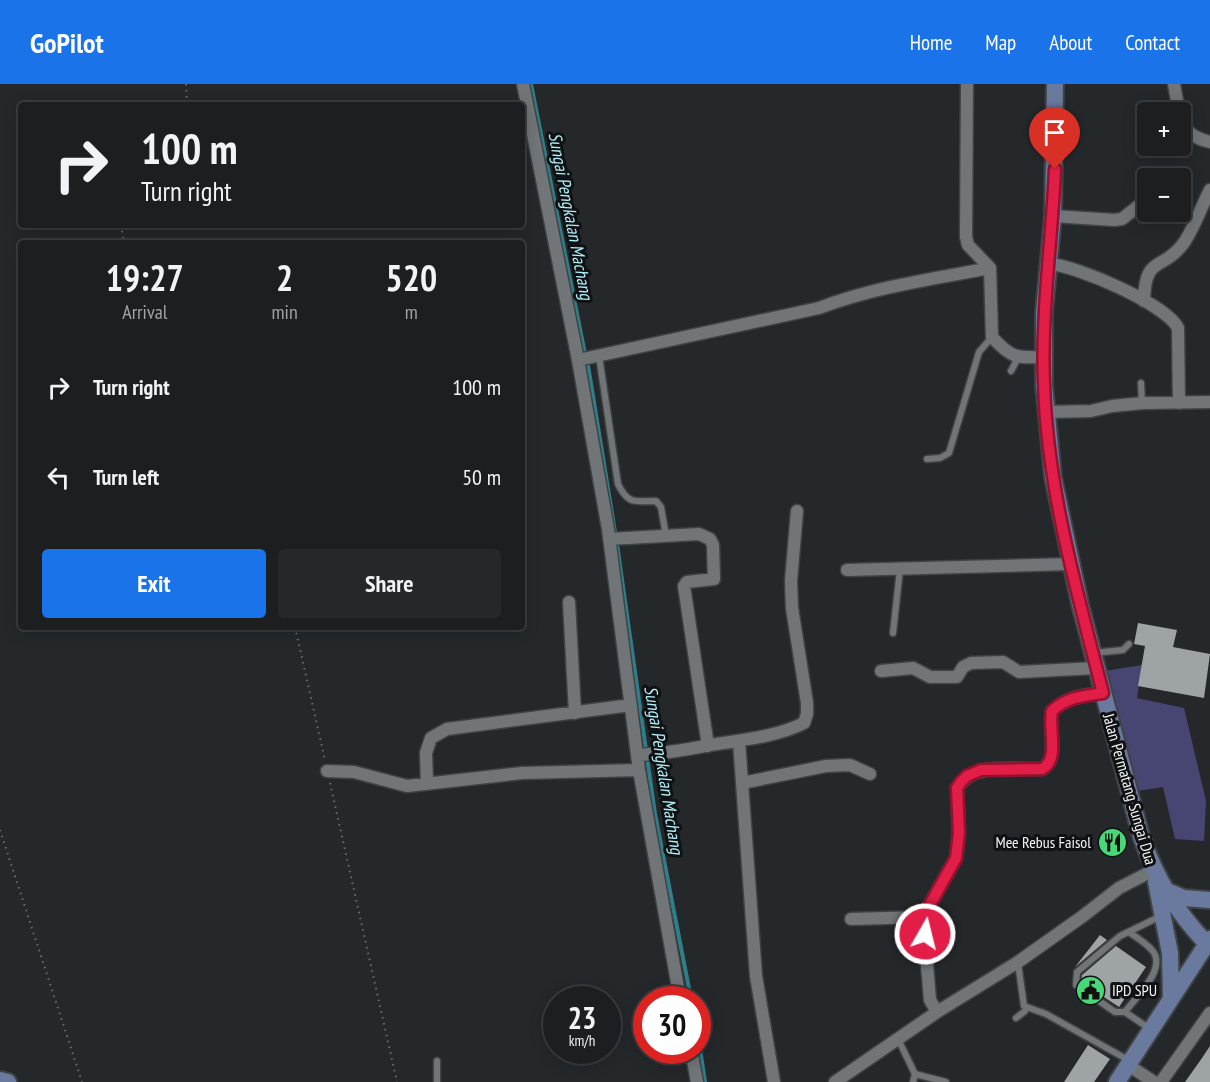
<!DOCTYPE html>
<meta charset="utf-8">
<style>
:root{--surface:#1c1e20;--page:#252729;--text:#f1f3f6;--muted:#a0a2a5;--line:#3a3c3e;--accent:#1a73e8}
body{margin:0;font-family:"PT Sans Narrow",sans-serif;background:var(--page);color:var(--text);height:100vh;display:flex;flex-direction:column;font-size:22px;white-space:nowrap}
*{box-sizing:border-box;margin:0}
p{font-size:20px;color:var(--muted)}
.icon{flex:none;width:33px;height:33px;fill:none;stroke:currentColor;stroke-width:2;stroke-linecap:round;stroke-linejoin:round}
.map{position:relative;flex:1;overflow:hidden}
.panel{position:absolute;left:18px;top:156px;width:507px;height:390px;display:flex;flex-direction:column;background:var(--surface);border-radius:6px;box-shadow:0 3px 15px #0003,0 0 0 2px var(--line)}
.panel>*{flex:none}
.hud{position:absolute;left:18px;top:18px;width:507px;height:126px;border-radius:6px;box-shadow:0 3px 15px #0003,0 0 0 2px var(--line);background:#1c1e20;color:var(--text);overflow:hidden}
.fabs{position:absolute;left:1137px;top:18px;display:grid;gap:12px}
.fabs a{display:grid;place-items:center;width:54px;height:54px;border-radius:6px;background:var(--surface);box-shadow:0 3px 15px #0003,0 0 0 2px var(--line);font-size:30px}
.speed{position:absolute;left:543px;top:902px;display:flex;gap:12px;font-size:30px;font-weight:700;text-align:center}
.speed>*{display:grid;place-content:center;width:78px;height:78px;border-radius:50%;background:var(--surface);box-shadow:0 3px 15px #0003,0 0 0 2px var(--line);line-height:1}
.speed small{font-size:15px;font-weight:400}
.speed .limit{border:9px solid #d22;background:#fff;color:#111}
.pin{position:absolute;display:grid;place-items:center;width:51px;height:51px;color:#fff;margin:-62px -26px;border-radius:50% 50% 50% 0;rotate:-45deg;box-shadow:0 0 6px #0007}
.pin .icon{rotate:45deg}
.me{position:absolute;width:66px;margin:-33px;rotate:8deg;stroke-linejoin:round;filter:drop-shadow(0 0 4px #0008)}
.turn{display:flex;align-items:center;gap:21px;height:126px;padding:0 24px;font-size:27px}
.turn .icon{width:78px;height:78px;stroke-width:2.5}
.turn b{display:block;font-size:42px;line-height:51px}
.eta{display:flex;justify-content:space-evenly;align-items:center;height:102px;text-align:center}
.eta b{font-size:36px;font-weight:600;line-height:42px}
.action{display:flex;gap:12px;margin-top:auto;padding:12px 24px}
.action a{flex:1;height:69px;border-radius:6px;background:var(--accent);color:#fff;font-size:24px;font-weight:600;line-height:69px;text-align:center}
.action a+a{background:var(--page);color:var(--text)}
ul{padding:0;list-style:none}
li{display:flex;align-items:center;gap:18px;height:90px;padding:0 24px}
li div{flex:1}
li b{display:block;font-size:22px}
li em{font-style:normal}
header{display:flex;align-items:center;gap:36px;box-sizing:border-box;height:84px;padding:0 30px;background:var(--accent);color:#fff}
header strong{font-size:28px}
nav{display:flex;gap:33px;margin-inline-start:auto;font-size:21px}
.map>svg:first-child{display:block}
.green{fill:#474571}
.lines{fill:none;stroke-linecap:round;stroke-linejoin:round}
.stream{stroke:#2f7f8a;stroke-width:4}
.building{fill:#9ea3a5}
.service-casing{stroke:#404345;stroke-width:9}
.minor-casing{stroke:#404345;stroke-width:15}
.secondary-casing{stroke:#404345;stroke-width:20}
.path{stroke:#6c6f72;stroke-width:2;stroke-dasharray:1.5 4.5;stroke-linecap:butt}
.service{stroke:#717578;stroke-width:6}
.minor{stroke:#717578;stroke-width:12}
.secondary{stroke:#6a7a9f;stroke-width:16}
.route-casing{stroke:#92132f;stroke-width:15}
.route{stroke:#e11d48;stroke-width:10}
.labels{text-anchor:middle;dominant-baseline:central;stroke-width:6;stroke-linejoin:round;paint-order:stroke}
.street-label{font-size:16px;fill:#f3f5f7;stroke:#0f1112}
.poi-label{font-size:16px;fill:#f3f5f7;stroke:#0f1112;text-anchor:end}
.water-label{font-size:18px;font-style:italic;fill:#b0eff9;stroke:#0f1112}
</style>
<header>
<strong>GoPilot</strong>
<nav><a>Home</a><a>Map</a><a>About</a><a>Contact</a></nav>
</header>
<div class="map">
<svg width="1210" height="998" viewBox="0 0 1210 998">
<rect width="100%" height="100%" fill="#25282b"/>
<path class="green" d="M1142,581L1137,614L1184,624L1206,717L1204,757L1175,755L1163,703L1137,707L1105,587Z"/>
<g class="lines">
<path class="stream" d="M531,0L585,270
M588,281L615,448
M617,460L655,730L691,915
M698,951L705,998"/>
</g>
<path class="building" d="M1138,539L1177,546L1173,563L1210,570L1204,614L1138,602L1145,562L1134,560Z
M1100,851L1107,856L1075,883Z
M1116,862L1146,883L1119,923L1081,898L1082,891Z
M1088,961L1110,975L1094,998H1064Z
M1210,962V998H1185L1202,974Z"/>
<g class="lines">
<defs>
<path id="service" d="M599,272L618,400C628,421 635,417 656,417L661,423L666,452
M1011,287L1018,274
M1141,299L1142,319
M927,375L940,374L949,369L979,268L992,253
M893,549L900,485
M1093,569L1123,566L1129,560
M1018,879L1024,922L1046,930L1130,977
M1125,928C1136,913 1168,884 1152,866C1146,859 1136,853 1129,848
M1016,934L1025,927L1026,923
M1150,945L1125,928H1115L1076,901L1077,888L1120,852L1161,832
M898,955L915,990
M437,977V998
M913,998L915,990L946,998"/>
<path id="minor" d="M523,0L578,276L608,445L639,686L680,915
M967,0L966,153L968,161L990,184L992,253C1011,274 1016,274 1044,273
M1174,0L1179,28
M1180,33C1186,49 1194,54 1210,58
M1053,132L1114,136L1122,135L1146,116
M1050,180C1077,182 1166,220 1178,244L1179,319
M1144,217C1145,170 1162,188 1183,160C1194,145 1201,123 1210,106
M578,276L819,224C874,203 932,195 990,184
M1047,328L1091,327L1112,322L1143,319L1210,318
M609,455L699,450L710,455L713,461L714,495L687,498L684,502L708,662
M847,486L1070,480
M569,518L575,629
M881,587L913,584L930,593H957L963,583L971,579L1003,578L1019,588L1096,584
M739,657L756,892L774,998
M637,671C662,670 685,666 710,661C741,656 776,653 804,639L807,630V619L792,524L791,497L797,427
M327,687L354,688L407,702L522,689L639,686
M427,699L426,669L431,654L447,645L631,621
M742,699L826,682L850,681L870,690
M851,835L923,833
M937,928L930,916L923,833L956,774L959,749L957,704C973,677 1015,686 1042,685C1060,676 1048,644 1052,627C1067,613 1083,611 1103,609
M691,966L697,998
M1128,981L1154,998
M835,998L937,928L1018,878L1083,832L1119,804L1154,786
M1161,998L1210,929"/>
<path id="secondary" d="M1055,0L1053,132L1044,229V301L1053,393L1080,520L1141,752C1157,796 1175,826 1207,860
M1156,798L1170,869L1171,915
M1165,806L1184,814L1210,816
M0,996L8,998
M1117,998L1210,855"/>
</defs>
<use href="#service" class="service-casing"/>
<use href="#minor" class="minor-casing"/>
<use href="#secondary" class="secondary-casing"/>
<path class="path" d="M186,0L187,21
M121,141L124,159
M295,543L325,676
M330,699L397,998
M0,746L82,998"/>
<use href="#service" class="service"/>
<use href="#minor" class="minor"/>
<use href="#secondary" class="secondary"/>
</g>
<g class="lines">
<defs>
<path id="route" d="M925,850L923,833L956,774L959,749L957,704L961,698L967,692L981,686L1042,685C1060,676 1048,644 1052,627C1067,613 1083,612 1103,609C1077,508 1047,404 1044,299C1041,228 1052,157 1055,85"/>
</defs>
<use href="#route" class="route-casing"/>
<use href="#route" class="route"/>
</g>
<defs>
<symbol id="restaurant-disc" viewBox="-11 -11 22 22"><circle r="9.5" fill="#48d779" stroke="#0f1112"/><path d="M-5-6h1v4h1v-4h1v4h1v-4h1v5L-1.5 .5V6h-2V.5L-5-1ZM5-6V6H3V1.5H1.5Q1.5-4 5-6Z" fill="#111"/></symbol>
<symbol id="civic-disc" viewBox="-11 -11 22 22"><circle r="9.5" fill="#48d779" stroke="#0f1112"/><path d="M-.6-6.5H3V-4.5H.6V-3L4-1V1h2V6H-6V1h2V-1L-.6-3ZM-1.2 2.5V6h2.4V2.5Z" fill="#111"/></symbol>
</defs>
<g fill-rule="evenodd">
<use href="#restaurant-disc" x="1096" y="742" width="33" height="33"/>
<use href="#civic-disc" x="1074" y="890" width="33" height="33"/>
</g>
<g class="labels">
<g class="street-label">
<text transform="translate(1130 705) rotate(74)">Jalan Permatang Sungai Dua</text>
</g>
<g class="poi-label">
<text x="1091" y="758">Mee Rebus Faisol</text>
<text x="1112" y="906" text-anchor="start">IPD SPU</text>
</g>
<g class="water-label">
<text transform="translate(571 132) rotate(79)">Sungai Pengkalan Machang</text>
<text transform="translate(664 686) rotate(81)">Sungai Pengkalan Machang</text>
</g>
</g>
</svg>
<div class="fabs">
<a>+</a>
<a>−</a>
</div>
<div class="speed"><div>23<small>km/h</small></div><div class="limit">30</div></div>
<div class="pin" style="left:1055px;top:85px;background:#d93025"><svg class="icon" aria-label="arrive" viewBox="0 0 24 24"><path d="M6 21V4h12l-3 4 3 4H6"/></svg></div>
<svg class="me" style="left:925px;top:850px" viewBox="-20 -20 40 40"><circle r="17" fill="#e11d48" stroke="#fff" stroke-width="3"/><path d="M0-11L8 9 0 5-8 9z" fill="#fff"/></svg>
<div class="hud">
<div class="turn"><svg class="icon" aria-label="right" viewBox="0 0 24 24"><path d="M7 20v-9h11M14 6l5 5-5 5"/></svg><div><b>100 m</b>Turn right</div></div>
</div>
<section class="panel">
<div class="eta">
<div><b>19:27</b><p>Arrival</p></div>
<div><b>2</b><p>min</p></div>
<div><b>520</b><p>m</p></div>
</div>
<ul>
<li><svg class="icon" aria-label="right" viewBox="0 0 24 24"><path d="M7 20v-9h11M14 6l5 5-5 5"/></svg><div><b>Turn right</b></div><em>100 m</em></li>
<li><svg class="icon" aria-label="left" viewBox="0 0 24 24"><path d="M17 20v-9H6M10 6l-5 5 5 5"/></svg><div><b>Turn left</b></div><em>50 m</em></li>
</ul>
<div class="action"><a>Exit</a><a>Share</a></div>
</section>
</div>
